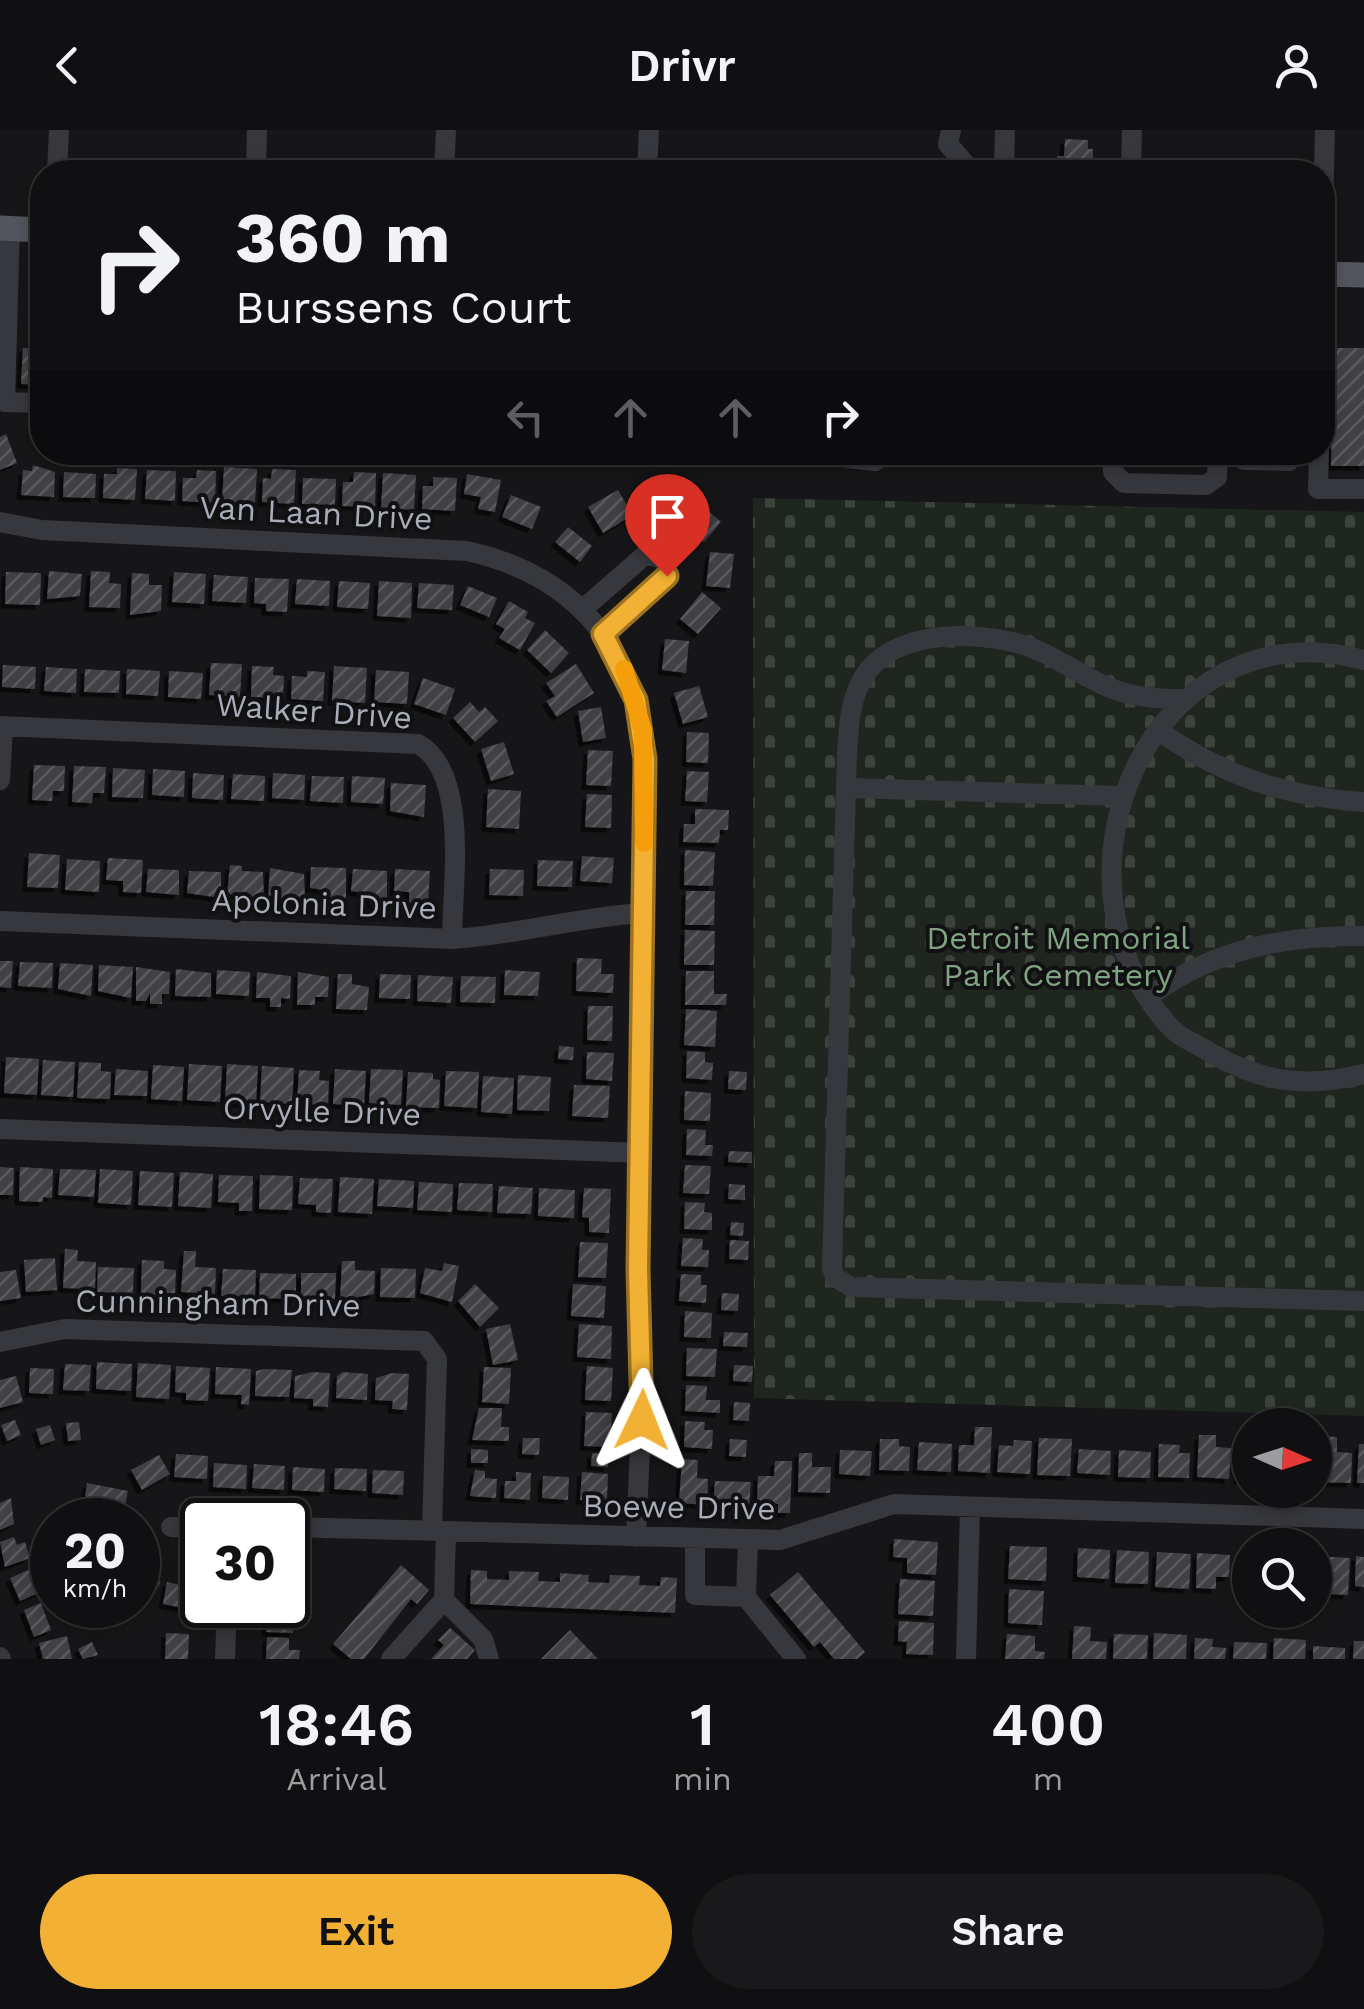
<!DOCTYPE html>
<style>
:root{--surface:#101012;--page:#19191b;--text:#f1f3f6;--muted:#9c9d9f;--line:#303032;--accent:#f2b134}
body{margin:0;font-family:"Work Sans",sans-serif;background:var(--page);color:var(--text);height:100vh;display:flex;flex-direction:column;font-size:38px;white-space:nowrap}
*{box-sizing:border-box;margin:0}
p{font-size:32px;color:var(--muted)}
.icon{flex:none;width:55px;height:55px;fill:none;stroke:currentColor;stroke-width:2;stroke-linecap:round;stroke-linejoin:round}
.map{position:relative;height:1529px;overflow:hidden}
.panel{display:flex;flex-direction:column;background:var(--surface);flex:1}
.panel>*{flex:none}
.guide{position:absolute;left:30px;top:30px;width:1305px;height:305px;border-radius:40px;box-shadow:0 5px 15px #0003,0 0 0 2px var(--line);background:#101012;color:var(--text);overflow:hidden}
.needle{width:65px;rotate:93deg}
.fabs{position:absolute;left:1232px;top:1278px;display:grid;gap:20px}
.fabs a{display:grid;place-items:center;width:100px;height:100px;border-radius:50%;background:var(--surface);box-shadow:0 5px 15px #0003,0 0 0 2px var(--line);font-size:50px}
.speed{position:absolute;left:30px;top:1368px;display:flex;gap:20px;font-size:50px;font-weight:700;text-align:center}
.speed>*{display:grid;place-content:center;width:130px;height:130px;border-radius:50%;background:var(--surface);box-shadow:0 5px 15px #0003,0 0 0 2px var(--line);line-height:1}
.speed small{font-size:25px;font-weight:400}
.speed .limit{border:5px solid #111;border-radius:15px;background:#fff;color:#111}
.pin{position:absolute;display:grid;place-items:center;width:85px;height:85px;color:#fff;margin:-102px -42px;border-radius:50% 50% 50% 0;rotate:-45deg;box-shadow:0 0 10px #0007}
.pin .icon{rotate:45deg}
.me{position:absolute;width:110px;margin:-55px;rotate:2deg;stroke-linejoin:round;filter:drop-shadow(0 0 8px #0008)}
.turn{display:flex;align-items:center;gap:35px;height:210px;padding:0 40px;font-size:45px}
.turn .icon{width:130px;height:130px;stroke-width:2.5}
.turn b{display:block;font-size:70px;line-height:85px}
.lanes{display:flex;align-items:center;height:95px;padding:0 40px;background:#0003;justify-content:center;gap:50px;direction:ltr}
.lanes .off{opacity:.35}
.eta{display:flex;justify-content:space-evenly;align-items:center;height:170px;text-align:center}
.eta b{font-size:60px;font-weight:600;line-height:70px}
.primary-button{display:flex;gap:20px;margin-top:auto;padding:20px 40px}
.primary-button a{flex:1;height:115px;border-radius:60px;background:var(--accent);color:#111;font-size:40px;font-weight:600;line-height:115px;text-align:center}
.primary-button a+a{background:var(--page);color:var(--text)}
header{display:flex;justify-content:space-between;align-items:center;height:130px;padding:0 40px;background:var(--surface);font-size:45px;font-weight:600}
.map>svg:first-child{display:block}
.cemetery{fill:url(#cemetery-stones)}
.building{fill:url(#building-hatch);filter:url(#shadow)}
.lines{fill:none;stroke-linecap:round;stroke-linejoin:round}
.minor{stroke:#37383d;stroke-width:20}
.major{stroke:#53555c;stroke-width:25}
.route-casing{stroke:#9d7322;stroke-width:25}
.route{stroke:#f2b134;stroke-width:18}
.slow{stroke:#f59e0b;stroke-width:18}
.labels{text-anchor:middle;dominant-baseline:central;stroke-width:8;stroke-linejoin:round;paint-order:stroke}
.street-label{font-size:32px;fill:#a8adb8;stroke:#111113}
.park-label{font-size:32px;fill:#7fa381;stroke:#111113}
</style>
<header><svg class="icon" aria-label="back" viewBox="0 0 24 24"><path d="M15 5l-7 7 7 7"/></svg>Drivr<svg class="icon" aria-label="person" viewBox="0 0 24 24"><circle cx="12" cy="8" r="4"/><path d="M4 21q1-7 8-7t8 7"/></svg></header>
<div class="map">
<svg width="1364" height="1529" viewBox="0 0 1364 1529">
<defs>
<pattern id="cemetery-stones" width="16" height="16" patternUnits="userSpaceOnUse" patternTransform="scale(2.5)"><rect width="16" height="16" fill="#1e261f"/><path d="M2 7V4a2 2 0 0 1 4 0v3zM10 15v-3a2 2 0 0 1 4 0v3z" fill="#3c433d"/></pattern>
<pattern id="building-hatch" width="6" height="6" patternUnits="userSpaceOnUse" patternTransform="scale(2.5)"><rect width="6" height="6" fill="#404145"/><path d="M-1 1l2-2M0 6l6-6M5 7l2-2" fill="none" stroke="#595a5e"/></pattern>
<filter id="shadow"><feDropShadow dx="-4.5" dy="4.5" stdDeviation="0" flood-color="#0009"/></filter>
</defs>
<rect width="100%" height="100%" fill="#161618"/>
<path class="cemetery" d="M753,368L1364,382V1286L754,1268Z"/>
<path class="building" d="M1065,9L1088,10V19H1093V42H1056L1057,26H1064Z
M23,218L42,219V255L21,254Z
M1334,218H1364V336H1331Z
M6,304L17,333L0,340V307Z
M33,335L55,342L54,367L21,365L23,340L32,341Z
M224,337L257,339L255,373L222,372Z
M117,338L137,339L135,370L103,368L104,344H117Z
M272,339L296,340L294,374L262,372L263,348L271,349Z
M147,340L176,341L175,371L145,369Z
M197,340L216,341L215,373L182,371L183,348H196Z
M64,342L96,344L95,368L63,367Z
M354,342L376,343L375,377L342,376L343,352H353Z
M383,343L416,345L414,380L381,378Z
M467,344L501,350L495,382L478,379L481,367L464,364Z
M433,347L457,348L455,381L422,379L423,356H433Z
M303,348L336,349L335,375L302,374Z
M641,356L675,359L673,383L639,380Z
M618,360L633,385L603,403L588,377Z
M511,365L541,377L532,399L502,387Z
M694,369L721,392L704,412L677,388Z
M568,397L592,416L580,432L555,412Z
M710,422L734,424L730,458L706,456Z
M49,441L82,444L80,466L47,469Z
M91,441L110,442L109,453L121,454L120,478L89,477Z
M6,442L41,443L40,475L5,474Z
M174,442L206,444L204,474L172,472Z
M132,443L149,444V455H162L161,481L130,485Z
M214,445L248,447L246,473L212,471Z
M255,448L289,449L287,482L266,481V474L254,473Z
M297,449L330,451L329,476L295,474Z
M339,451L370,453L368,479L337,477Z
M379,451L412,453L411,488L377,486Z
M419,453L454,455L452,480L417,478Z
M468,456L497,468L489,487L460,475Z
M702,462L721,478L698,504L680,489Z
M509,471L528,482L525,488L535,493L520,520L499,508L505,499L496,494Z
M545,500L569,523L551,543L527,520Z
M665,509L689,511L686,543L662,540Z
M211,533L242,534L240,567L209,565Z
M576,534L594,563L557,587L546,571L555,566L546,553Z
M3,535L36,537L35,559L2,557Z
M252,536L274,537L273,545L284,546L283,568L251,567Z
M334,536L367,538L365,573L332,571Z
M46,537L77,539L76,563L44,561Z
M85,539L120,541L119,563L84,562Z
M127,539L160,541L158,566L126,564Z
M376,540L409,542L407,574L374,572Z
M169,541L203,543L201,569L168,567Z
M307,541L325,542L323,571L291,569L292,546L307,547Z
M423,548L455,559L446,585L414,574Z
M699,556L708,587L683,594L674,563Z
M470,572L479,582L485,577L498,591L475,612L453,588Z
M601,577L606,608L583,612L578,581Z
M687,602L709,603L708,633L686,632Z
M504,612L514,644L491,651L481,619Z
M588,620L613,621L611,656L586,655Z
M34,635L65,636L64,661H53L52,671L32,670Z
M74,636L106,637L104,663H93L92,673L72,672Z
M113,638L145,640L143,668L112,667Z
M153,639L185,641L184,667L152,665Z
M687,641L709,642L707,672L685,671Z
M193,643L224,645L223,670L192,668Z
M273,643L305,645L304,670L272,668Z
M233,644L265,646L264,671L231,669Z
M312,646L344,647L343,673L310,671Z
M352,646L385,648L383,674L351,672Z
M391,653L426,655L424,687L390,681Z
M488,659L521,661L519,699L486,697Z
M587,664L612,665L611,698L585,697Z
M695,679L729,680L728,700H720L719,713L683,712L684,694H695Z
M685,720L715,722L713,756L684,755Z
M29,723L60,725L58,758L27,757Z
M582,726L614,728L612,753L580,751Z
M108,728L143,730L141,763L123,762V751L106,750Z
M67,729L100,731L99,762L65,760Z
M538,730L573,731L572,757L537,756Z
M230,735L242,736V741L263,742L264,768L227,764Z
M311,737L346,738V772H329L330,761L310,758Z
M270,738L304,744L305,771L268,766Z
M148,739L179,740V765L146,762Z
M353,739L387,741V774H370V764L351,761Z
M395,739L430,741L428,774L409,773V762L394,761Z
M490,739L524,740L523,766L489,765Z
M189,741L221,742V768L187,763Z
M686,761H715L714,795H685Z
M685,800L715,801L714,835H684Z
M577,828L602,829L601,844H614L613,863L576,861Z
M0,831H13L11,858L0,857Z
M20,832L53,833L52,858L18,856Z
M60,833L93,835L91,866L58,859Z
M99,835L133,837L131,868L98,861Z
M136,837L170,842L169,864H162V874H150V863L146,871H136Z
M176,839L211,843V867L175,866Z
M217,840L250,842L249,866L216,864Z
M505,840L540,842L538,866L504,865Z
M686,841H714V864H727L726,875H685Z
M257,842L291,846L290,869L281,868V877H270V868H256Z
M298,842L329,847L328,867H315V875H297Z
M338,844H352V854L369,857L367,880L336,879Z
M380,844L411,845L410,869L379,868Z
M418,845L453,847L451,873L417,871Z
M461,846L496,847L495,873L460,872Z
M588,876H613L612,911L587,910Z
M686,879L717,881L715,917L684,915Z
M559,916L574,917L573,930L558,929Z
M687,921L705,922V932L713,933L712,950L686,948Z
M587,922L614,923L612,951L586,949Z
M6,927L39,929L37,965L4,963Z
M43,930L75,932L73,967L41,965Z
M79,932L101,933V941L111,942L110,969L77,968Z
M189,934L222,936L220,972L187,970Z
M227,934L258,936L256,974L225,972Z
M153,935L184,937L182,971L151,969Z
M262,936L294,938L292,974L260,972Z
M116,939L148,941L147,966L114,965Z
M335,939L366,941L364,976L333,974Z
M371,939L403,940L401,975L369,973Z
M299,940L320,941L319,950L329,951L328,975L297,974Z
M446,941L479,942L477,978L444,976Z
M729,941L747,942L746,960L728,959Z
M408,942L433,943V949L440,950L439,978L406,977Z
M518,945L551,947L549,981L517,980Z
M483,946L514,948L512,984L481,982Z
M574,955L610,956L608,988L572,986Z
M685,961L711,963L710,991L684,990Z
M687,999L706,1000L705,1015H713L712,1026L686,1025Z
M729,1021L752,1022V1033L728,1032Z
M685,1035L711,1036L709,1064L683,1063Z
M0,1037L14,1038L13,1065H0Z
M20,1037L53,1039L52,1068L43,1067V1072L19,1071Z
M60,1039L96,1040L94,1067L58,1065Z
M100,1039L133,1041L131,1075L98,1073Z
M140,1041L174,1043L172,1077L138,1075Z
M180,1042L213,1044L211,1078L178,1076Z
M219,1045L253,1046L252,1081H239V1073L218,1072Z
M260,1045L293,1046L292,1080L259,1079Z
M340,1047L374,1049L372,1084L338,1082Z
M300,1048L333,1049L331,1083L316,1082V1075L298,1074Z
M379,1049L414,1051L413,1078L377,1076Z
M419,1052L453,1054L452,1082L417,1080Z
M459,1053L493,1054L492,1082L457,1080Z
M729,1054L745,1055V1070L728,1069Z
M499,1056L533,1058L531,1084L497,1083Z
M539,1058L575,1060L574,1088L538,1086Z
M584,1058L611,1059L609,1103L589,1102V1088L582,1087Z
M685,1072L705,1073L704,1082L712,1083V1100L684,1099Z
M731,1092L744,1093L743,1106L730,1105Z
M683,1108L703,1109L702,1120H709L708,1137L681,1136Z
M730,1110L749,1111L748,1130L729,1129Z
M580,1112L608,1113L606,1148L578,1147Z
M65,1119L78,1120L77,1131L96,1132L95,1159L63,1158Z
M184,1121H196L195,1137L216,1138L215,1164L181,1162Z
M55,1128L57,1160L26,1162L24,1130Z
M142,1130L164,1131V1139L176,1140L175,1166L141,1164Z
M342,1131H355V1140L375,1141L374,1164L358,1167V1172L340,1171Z
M444,1133L459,1136L452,1172L420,1163L425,1138L442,1141Z
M98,1137L134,1138L133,1164L97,1162Z
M381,1138L416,1139L415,1168L380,1167Z
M223,1139L256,1140L255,1167L221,1166Z
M16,1140L21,1168L0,1171V1142Z
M260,1143L296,1144V1169L259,1168Z
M301,1143H336L335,1169H301Z
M681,1144L701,1145V1155H707L706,1173L679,1171Z
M475,1154L499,1178L480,1197L458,1171Z
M573,1154L606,1156L604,1188L571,1186Z
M722,1163L739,1164L738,1181L721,1180Z
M685,1181L712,1183L711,1208L684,1207Z
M510,1194L518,1230L493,1235L486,1199Z
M579,1194L612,1196L611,1229L577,1227Z
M724,1202L748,1203L747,1217L723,1216Z
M687,1218L717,1219L715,1247L686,1246Z
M97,1232L132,1234L131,1261L96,1259Z
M138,1233L171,1235L169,1269L136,1267Z
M65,1234L91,1235L89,1261L63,1260Z
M734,1235L753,1236L752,1252L733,1251Z
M176,1236L210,1238L208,1271L186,1270V1263L175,1262Z
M587,1236L613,1238L611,1271L585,1270Z
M216,1237L251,1239L249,1275L241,1274L242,1265L215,1264Z
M484,1237L511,1238L509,1274L482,1272Z
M30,1238L54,1239L53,1264L29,1263Z
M264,1239L292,1240L289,1267L255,1266L256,1241Z
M313,1242L330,1243L328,1277L313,1276V1269L294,1268L295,1246Z
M343,1242L368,1244L367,1270L336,1268L337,1246Z
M392,1243L409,1244L407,1280L392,1279L393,1271L375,1270L376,1248Z
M16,1246L23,1272L0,1278V1250Z
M686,1255L707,1256L706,1270H720V1283L685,1281Z
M734,1272L750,1273L749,1291L733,1290Z
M479,1278H502L501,1297H509V1311L472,1310Z
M586,1282L612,1283L610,1317L584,1316Z
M15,1290L21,1305L7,1311L1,1295Z
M685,1291L705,1292L704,1300H713L712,1319L684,1317Z
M79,1292L81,1310L68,1311L66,1293Z
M50,1295L55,1310L41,1315L36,1299Z
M975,1297H992L990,1343L958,1341L959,1315H974Z
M1199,1305H1216V1317L1231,1318L1229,1349L1197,1347Z
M1318,1306L1337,1307V1322L1352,1323L1351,1353L1315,1352Z
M523,1308H540L539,1325L522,1324Z
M1039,1308L1072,1309L1070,1346L1037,1345Z
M730,1309L747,1310L746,1327L729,1326Z
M880,1309H899V1316L910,1317L909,1341L879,1340Z
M1014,1310L1032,1311L1030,1344L997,1342L999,1315L1013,1316Z
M919,1312L952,1314L951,1342L917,1340Z
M1159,1314L1180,1315L1179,1323H1190L1189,1348L1158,1347Z
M1359,1314H1364V1353H1357Z
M1239,1316H1250V1350H1238Z
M471,1319L488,1320V1333H471Z
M1079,1319L1111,1321L1110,1345L1077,1343Z
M840,1320L872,1321L870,1346L839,1344Z
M1119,1320L1151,1322L1150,1348L1118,1347Z
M592,1323L609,1324L608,1337L591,1336Z
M799,1323H812V1337H831L830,1363L798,1362Z
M176,1324L208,1326L207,1349L174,1347Z
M159,1325L170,1344L142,1360L131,1340Z
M682,1329L698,1330L697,1348L708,1349L707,1375L679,1373Z
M775,1331H792L790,1383H778V1374L757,1373L758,1346H774Z
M214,1333L247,1335L246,1359L213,1357Z
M254,1334L285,1336L284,1360L252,1358Z
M293,1337L325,1339L324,1362L292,1360Z
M335,1338L367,1339L366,1361L334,1359Z
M373,1340L404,1341L403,1365L372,1363Z
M475,1340L485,1341V1348L497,1349L496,1368L470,1366Z
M516,1342L531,1343L530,1370L504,1368L505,1351H516Z
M582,1342L608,1344L607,1371L580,1370Z
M543,1346L569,1347L568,1370L542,1368Z
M715,1351L751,1352L749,1377L713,1376Z
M87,1353L128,1361L122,1390L100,1389L103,1371L85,1367Z
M11,1368L14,1394L0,1400V1373Z
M14,1407L17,1415L25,1412L30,1428L5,1437L0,1412Z
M894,1409L938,1412L936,1445L907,1443V1428L893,1427Z
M1010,1416L1047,1417L1046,1451L1008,1449Z
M1078,1418L1110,1420L1109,1449L1077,1447Z
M1117,1420L1149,1422L1148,1454L1115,1453Z
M1157,1422L1191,1424L1189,1459L1155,1457Z
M1197,1423L1230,1425L1229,1447H1216V1459L1196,1458Z
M1237,1424L1250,1425V1450L1236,1449Z
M1317,1426L1350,1428L1348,1465L1329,1464V1456H1315Z
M1356,1426L1364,1427V1457L1355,1456Z
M401,1435L429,1460L417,1474L411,1469L364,1529H351L333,1514Z
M37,1436L47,1459L20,1471L10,1448Z
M138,1438L161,1452L149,1472L138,1466Z
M471,1440L487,1441V1449L509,1450V1441L539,1442L538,1451L560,1452V1443L589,1445L588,1452L609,1453L610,1445L640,1446L639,1455L660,1456L661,1447L677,1448L675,1483L470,1474Z
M798,1442L865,1522L857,1529H834L820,1512L814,1517L770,1465Z
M900,1449L935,1451L933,1486L898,1484Z
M167,1452L198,1459L193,1480L163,1474Z
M1009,1459L1044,1461L1042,1495L1008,1493Z
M288,1470L294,1471L293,1503L266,1502L268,1475H288Z
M41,1473L51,1500L34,1507L24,1480Z
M899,1491L934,1493L933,1525L906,1524L907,1512L898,1511Z
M1074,1496L1091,1497L1090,1511L1107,1512L1106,1529H1072Z
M450,1498L475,1520L467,1529H431L444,1515L438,1510Z
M570,1500L598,1529H541Z
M166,1503L189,1504L188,1529H165Z
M1154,1503L1187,1505L1186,1529H1153Z
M1007,1504L1035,1506V1521L1045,1522L1044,1529H1005Z
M1114,1504L1148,1505L1147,1529H1113Z
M67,1506L72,1529H43L39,1513Z
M267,1507L289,1508V1520H300L299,1529H266Z
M1195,1508L1213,1509L1212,1517L1226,1518L1225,1529H1194Z
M1274,1508L1306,1510L1305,1529H1273Z
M1354,1511H1364V1529H1353Z
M92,1512L98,1525L83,1529L78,1519Z
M1234,1512L1267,1513L1266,1529H1233Z
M1313,1516L1345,1518V1529H1313Z"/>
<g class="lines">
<path class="minor" d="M951,0L948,14L972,42
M57,42L59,0
M256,42L257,0
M444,42L446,0
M647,42L649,0
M1004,42L1005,0
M1131,42L1132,0
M10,98L5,272L42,273
M1322,114L1325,0
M797,322L875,331L889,322
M1113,322V342L1124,353L1206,355L1217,347L1218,322
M1241,322L1244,330L1289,331L1296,322
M1319,322L1318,359H1364
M728,323V322
M0,392L42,400L467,421C575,445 637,518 645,629L638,1139L643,1251L636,1407
M583,479L646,424L665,430L667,446L661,453L603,504
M1364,530C1151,473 1032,750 1172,899C1182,909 1199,915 1211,923C1263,953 1306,958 1364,944
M1181,569C1160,569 1133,567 1113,559C1082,548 1056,525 1024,515C974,500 884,498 859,556C849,577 849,600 847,623L832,1138L835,1147L851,1157L1364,1171
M0,596L418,614C470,643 452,756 452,809
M1159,601C1223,646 1286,667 1364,672
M0,650L3,597
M848,658L1121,666
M0,791L452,809C517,805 577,787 643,783
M1150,866C1213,819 1287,805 1364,806
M0,999L641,1023
M0,1212L65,1199L424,1211L437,1229L432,1400
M171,1397H202
M288,1397L780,1410L894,1374L1364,1389
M695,1409V1465L746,1467
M748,1410L746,1467L796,1529
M444,1470L483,1509L489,1529
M0,1527L1,1529
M225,1529L227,1475
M391,1529L444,1470L446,1402
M966,1529L970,1377"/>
<path class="major" d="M0,98L42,100
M1322,144L1364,145"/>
</g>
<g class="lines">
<defs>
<path id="route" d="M642,1290L638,1139L645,629L636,570L603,504L667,446"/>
</defs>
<use href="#route" class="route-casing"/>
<use href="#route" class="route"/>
<path class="slow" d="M624,539L643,600L644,713"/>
</g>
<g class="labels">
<g class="street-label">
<text transform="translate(316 383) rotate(3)">Van Laan Drive</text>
<text transform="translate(314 581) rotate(4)">Walker Drive</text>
<text transform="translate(324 774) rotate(2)">Apolonia Drive</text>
<text transform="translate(322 981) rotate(2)">Orvylle Drive</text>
<text transform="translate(218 1173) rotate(1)">Cunningham Drive</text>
<text transform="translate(679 1377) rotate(1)">Boewe Drive</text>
</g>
<g class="park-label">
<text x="1058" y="808">Detroit Memorial<tspan x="1058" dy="37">Park Cemetery</tspan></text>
</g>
</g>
</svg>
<div class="fabs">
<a><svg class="needle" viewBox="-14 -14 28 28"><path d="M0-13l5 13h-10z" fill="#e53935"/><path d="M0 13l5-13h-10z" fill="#9c9d9f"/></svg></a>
<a><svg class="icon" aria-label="search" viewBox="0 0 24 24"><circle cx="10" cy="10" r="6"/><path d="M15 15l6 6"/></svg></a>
</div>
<div class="speed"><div>20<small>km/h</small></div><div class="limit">30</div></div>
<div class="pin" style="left:667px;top:446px;background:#d93025"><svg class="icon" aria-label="arrive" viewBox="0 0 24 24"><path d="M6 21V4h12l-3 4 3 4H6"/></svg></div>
<svg class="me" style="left:642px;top:1290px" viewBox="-20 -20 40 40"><path d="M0-17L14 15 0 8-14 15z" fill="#f2b134" stroke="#fff" stroke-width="4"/></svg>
<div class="guide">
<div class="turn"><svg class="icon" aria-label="right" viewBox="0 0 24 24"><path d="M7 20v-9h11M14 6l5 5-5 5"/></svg><div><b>360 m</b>Burssens Court</div></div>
<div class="lanes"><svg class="icon off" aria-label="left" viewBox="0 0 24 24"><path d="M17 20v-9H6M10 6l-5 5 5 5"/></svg><svg class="icon off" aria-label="ahead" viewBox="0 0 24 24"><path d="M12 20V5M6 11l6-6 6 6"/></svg><svg class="icon off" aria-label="ahead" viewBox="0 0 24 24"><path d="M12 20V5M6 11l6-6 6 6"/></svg><svg class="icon" aria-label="right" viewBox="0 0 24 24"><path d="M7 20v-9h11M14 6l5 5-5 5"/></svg></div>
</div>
</div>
<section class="panel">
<div class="eta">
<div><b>18:46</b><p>Arrival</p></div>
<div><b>1</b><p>min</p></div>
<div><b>400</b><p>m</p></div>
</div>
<div class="primary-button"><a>Exit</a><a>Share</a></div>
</section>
